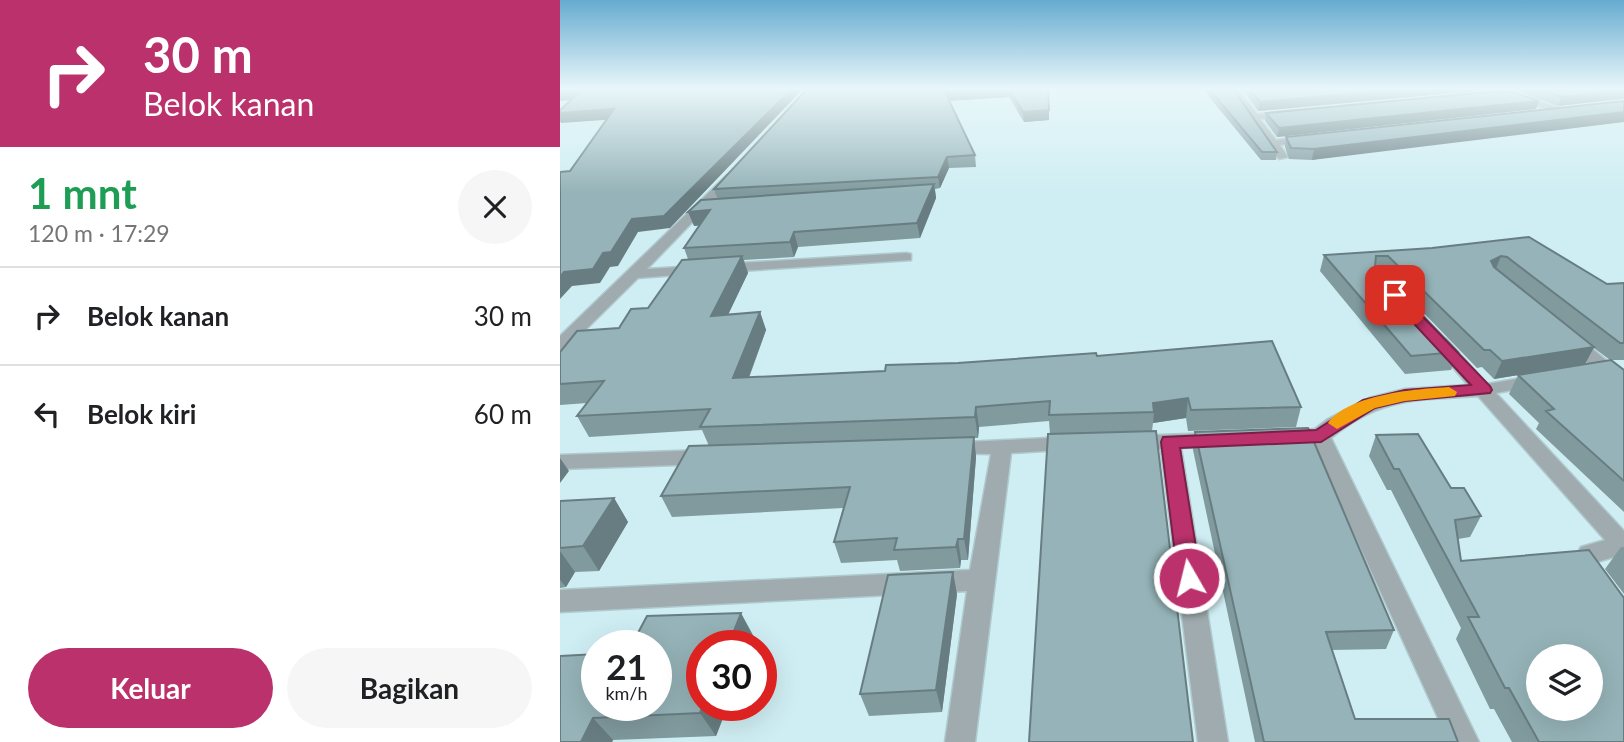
<!DOCTYPE html>
<html lang="id">
<meta charset="utf-8">
<style>
:root{--surface:#fff;--page:#f6f6f6;--text:#202124;--muted:#757577;--line:#e0e0e0;--accent:#bb316c}
body{margin:0;font-family:Lato,sans-serif;background:var(--page);color:var(--text);height:100vh;display:flex;flex-direction:column;font-size:26px;white-space:nowrap}
*{box-sizing:border-box;margin:0}
p{font-size:23px;color:var(--muted)}
.icon{flex:none;width:38px;height:38px;fill:none;stroke:currentColor;stroke-width:2;stroke-linecap:round;stroke-linejoin:round}
.map{position:relative;flex:1;overflow:hidden}
.panel{display:flex;flex-direction:column;background:var(--surface);width:560px}
.panel>*{flex:none}
.hud{background:#bb316c;color:#fff;overflow:hidden}
.fabs{position:absolute;left:966px;top:644px;display:grid;gap:14px}
.fabs a{display:grid;place-items:center;width:77px;height:77px;border-radius:50%;background:var(--surface);box-shadow:0 7px 28px #0002;font-size:35px}
.speed{position:absolute;left:21px;top:630px;display:flex;gap:14px;font-size:35px;font-weight:700;text-align:center}
.speed>*{display:grid;place-content:center;width:91px;height:91px;border-radius:50%;background:var(--surface);box-shadow:0 7px 28px #0002;line-height:1}
.speed small{font-size:18px;font-weight:400}
.speed .limit{border:10px solid #d22;background:#fff;color:#111}
.pin{position:absolute;display:grid;place-items:center;width:60px;height:60px;color:#fff;margin:-30px;border-radius:14px;box-shadow:0 4px 10px #0006}
.me{position:absolute;width:77px;margin:-38px;rotate:352deg;stroke-linejoin:round;filter:drop-shadow(0 0 5px #0008)}
.turn{display:flex;align-items:center;gap:24px;height:147px;padding:0 28px;font-size:32px}
.turn .icon{width:91px;height:91px;stroke-width:2.5}
.turn b{display:block;font-size:49px;line-height:60px}
.round{display:grid;place-items:center;flex:none;width:74px;height:74px;border-radius:37px;background:var(--page)}
.summary{display:flex;align-items:center;justify-content:space-between;height:119px;padding:0 28px}
h1{font-size:42px;font-weight:700;line-height:52px;color:#1e9e55}
.button{display:flex;gap:14px;margin-top:auto;padding:14px 28px}
.button a{flex:1;height:80px;border-radius:42px;background:var(--accent);color:#fff;font-size:28px;font-weight:700;line-height:80px;text-align:center}
.button a+a{background:var(--page);color:var(--text)}
ul{padding:0;list-style:none}
li{display:flex;align-items:center;gap:21px;height:98px;padding:0 28px;border-top:2px solid var(--line)}
li div{flex:1}
li b{display:block;font-size:26px}
li em{font-style:normal}
main{display:flex;flex:1;min-height:0}
.map>svg:first-child{display:block}
.lines{fill:none;stroke-linecap:round;stroke-linejoin:round}
.street-casing{stroke:#afcacf;stroke-width:3}
.street{fill:#9fabae;fill-rule:evenodd}
.wall{fill:#809a9e;fill-rule:evenodd}
.shaded-wall{fill:#687d81}
.building{fill:#95b3b8;stroke:#687d81;stroke-width:2;fill-rule:evenodd}
.route{fill:#bb316c;stroke:#7a2046;stroke-width:2}
.slow{fill:#f59e0b}
</style>
<main>
<section class="panel">
<div class="hud">
<div class="turn"><svg class="icon" aria-label="right" viewBox="0 0 24 24"><path d="M7 20v-9h11M14 6l5 5-5 5"/></svg><div><b>30 m</b>Belok kanan</div></div>
</div>
<div class="summary"><div><h1>1 mnt</h1><p>120 m · 17:29</p></div><a class="round"><svg class="icon" aria-label="close" viewBox="0 0 24 24"><path d="M6 6l12 12M18 6L6 18"/></svg></a></div>
<ul>
<li><svg class="icon" aria-label="right" viewBox="0 0 24 24"><path d="M7 20v-9h11M14 6l5 5-5 5"/></svg><div><b>Belok kanan</b></div><em>30 m</em></li>
<li><svg class="icon" aria-label="left" viewBox="0 0 24 24"><path d="M17 20v-9H6M10 6l-5 5 5 5"/></svg><div><b>Belok kiri</b></div><em>60 m</em></li>
</ul>
<div class="button"><a>Keluar</a><a>Bagikan</a></div>
</section>
<div class="map">
<svg width="1064" height="742" viewBox="0 0 1064 742">
<rect width="100%" height="100%" fill="#cfeef3"/>
<g class="lines">
<defs>
<path id="street" d="M678,89L697,114L732,112V116L729,117L700,119L716,140L747,136L750,137V141L720,145L728,157L719,159L671,90Z
M956,94L1004,109L1005,111L998,113L953,98Z
M167,175L176,177L87,269L137,266L142,267V273L78,278L6,349L0,350V336Z
M346,253L351,254V260L164,272L157,268L164,264Z
M1013,337L1019,338L1064,375V390L1058,388L1007,346L1005,342Z
M880,338L886,339L927,384L974,376L980,377L983,381L980,385L936,393L1064,531V554L1037,562L1041,570L1038,577L1029,580L1020,577L1012,563L1021,547L1045,540L918,396C858,400 820,397 771,438L919,742H889L753,443L723,442L720,437L723,432L755,429L768,419L809,398L845,389L908,385L872,343Z
M657,433L664,435L667,440L664,445L621,448L668,742H638L601,449L566,448L563,443L566,438L573,436Z
M510,437L517,439L520,444L517,449L451,453L415,742H385L407,591L0,612V590L410,570L431,454L384,453L381,448L384,443Z
M146,450L153,452L156,457L153,462L146,464L0,469V455Z"/>
</defs>
<use href="#street" class="street-casing"/>
<use href="#street" class="street"/>
</g>
<path class="wall" d="M247,89H488L489,120L464,122L449,97L389,101L415,155L416,167L389,168L380,188L375,189L376,198L360,238L238,247L234,257L184,260L188,273L168,314L200,312L206,330L189,378L325,371L398,363L537,356L741,407L736,427L628,431L626,418L593,423L592,431L490,434L489,421L419,427L418,438H414L416,457L408,560H401L400,568L340,571L337,560L281,563L274,542L283,508L112,517L101,496L149,446L142,430L29,437L17,416L27,403L0,405V352L59,328L88,308L128,259L124,248L139,225L134,226L157,198L154,189Z
M646,89H673L717,152L716,160H701L646,93Z
M682,89H1064V99L998,106L959,92L935,89L698,111Z
M1064,101L752,160L729,159L725,147L726,137Z
M976,109L717,137L705,121L706,113Z
M969,237L1047,284L1064,283V360H1052L1064,370V512L976,429L979,423L949,394L958,375L971,373L934,379L922,367L917,368L824,272H821L898,352L891,370L845,374L760,271L764,255L872,248ZM1034,348L1050,360L1025,364Z
M635,432L834,630L826,649L772,650L795,719L898,742H695L633,450Z
M816,435L891,488L921,516L910,537L898,539L901,561L1064,742H952L934,709H930L896,639L901,628L831,490H827L809,456Z
M54,498L68,522L39,571L15,572L6,587L0,588V501Z
M1061,547H1064V594L1045,569Z
M397,594L382,712L309,716L300,694Z
M194,637L142,705H168L156,736L53,740L52,742H0L37,705Z"/>
<path class="shaded-wall" d="M232,89H243L110,228L78,232L58,266L50,267L40,283L12,286L0,299V277L4,272L43,253L72,219Z
M433,89H449V97L386,101L385,92Z
M842,89H935L698,111L700,102Z
M22,90L26,99L0,101V91Z
M1064,90V98L998,106L1002,97Z
M979,101L976,109L717,137L719,128Z
M54,109L58,119L1,123L0,121V113Z
M489,110V120L464,122L463,112Z
M1064,112V122L752,160L754,149Z
M387,157L389,168L380,188L378,177Z
M374,184L376,198L360,238L357,223Z
M150,210L155,224L134,226L128,212Z
M234,232L238,247L234,257L230,242Z
M182,256L188,273L159,334L151,316Z
M941,256L935,271L931,261Z
M200,312L206,330L181,398L173,378Z
M1034,347L1025,364L934,379L942,361Z
M628,398L626,418L593,423L594,412L593,403Z
M416,407L419,427L418,438L415,417Z
M414,437L416,457L408,560L404,539Z
M0,458L9,471L0,483Z
M54,498L68,522L39,571L23,546Z
M398,539L401,560L400,568L396,547Z
M0,551L15,572L6,587L0,580Z
M393,572L397,594L382,712L376,690Z
M181,613L194,637L191,646H168Z
M143,705H168L156,736L140,713Z
M33,718L53,740L52,742H21Z"/>
<path class="building" d="M0,89H232L104,216L72,219L51,252L43,253L33,269L4,272L0,277V172L10,171L54,109L0,113V110L22,90L0,91Z
M247,89H433L385,92L415,155L387,157L378,177L154,189Z
M449,89H488L489,110L463,112Z
M649,89H673L717,152H702Z
M689,89H842L700,102Z
M980,89H1064V90L1002,97Z
M938,91L956,93L979,101L719,128L706,113Z
M1064,101V112L754,149L731,148L726,137Z
M374,184L357,223L234,232L230,242L124,248L150,210L128,212L141,200Z
M969,237L1047,284L1064,283V343H1060L947,257L941,256L931,261L934,267L1034,347L942,361L930,350H924L828,256H816L815,266L898,352L851,356L764,255L872,248Z
M182,256L151,316L200,312L173,378L325,371L326,365L398,363L536,353L537,356L712,341L741,407L631,410L628,398L593,403L594,412L489,415L490,401L416,407L415,417L140,427L150,409L17,416L44,381L0,384V352L17,331L59,328L71,309L88,308L122,260Z
M1051,360L1064,370V481L986,411L994,409L958,375Z
M748,428L834,630L766,632L795,719H889L898,742H704L635,432Z
M596,431L633,742H469L488,434Z
M858,434L891,488H904L921,516L895,520L901,561L1029,550L1064,598V742H979L949,688H945L908,617H919L839,469H834L816,435ZM978,656H1031V709H978Z
M414,437L404,539H398L396,547L334,550L337,538L274,542L290,487L101,496L129,446Z
M54,498L23,546L0,548V501Z
M393,572L376,690L300,694L328,575Z
M181,613L168,646H142V705H143L140,713L33,718L21,742H0V656L37,654V705H96V646H71L87,616Z"/>
<linearGradient id="sky" x2="0" y2="1"><stop stop-color="#66abd0"/><stop offset="0.46" stop-color="#e9f7fa"/><stop offset="1" stop-color="#e9f7fa" stop-opacity="0"/></linearGradient>
<rect width="1064" height="193" fill="url(#sky)"/>
<path class="route" d="M835,291L840,293L930,386L932,390L930,393L845,401L815,408L761,442L620,448L641,578L637,585L629,588L622,585L618,578L601,442L603,437L756,430L803,400L845,390L911,385L830,298L828,295Z"/>
<path class="slow" d="M889,387L897,392L895,396L845,401L815,408L777,429L768,423C789,394 856,389 889,387Z"/>
</svg>
<div class="fabs">
<a><svg class="icon" aria-label="layers" viewBox="0 0 24 24"><path d="M12 4l9 5-9 5-9-5zM3 14l9 5 9-5"/></svg></a>
</div>
<div class="speed"><div>21<small>km/h</small></div><div class="limit">30</div></div>
<div class="pin" style="left:835px;top:295px;background:#d93025"><svg class="icon" aria-label="arrive" viewBox="0 0 24 24"><path d="M6 21V4h12l-3 4 3 4H6"/></svg></div>
<svg class="me" style="left:629px;top:578px" viewBox="-20 -20 40 40"><circle r="17" fill="#bb316c" stroke="#fff" stroke-width="3"/><path d="M0-11L8 9 0 5-8 9z" fill="#fff"/></svg>
</div>
</main>
